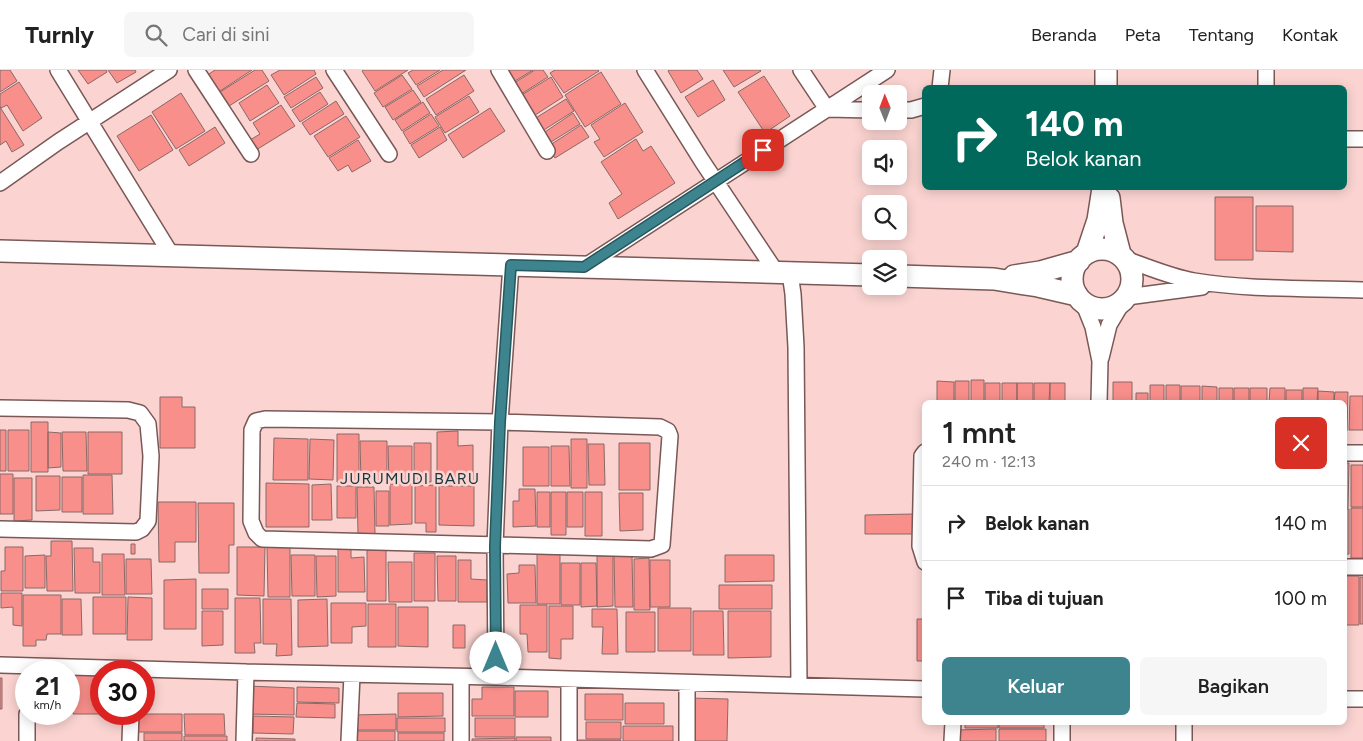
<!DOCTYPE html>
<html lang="id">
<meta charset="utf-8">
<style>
:root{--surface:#fff;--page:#f6f6f6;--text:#222;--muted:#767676;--line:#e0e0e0;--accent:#3e848f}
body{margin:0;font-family:Figtree,sans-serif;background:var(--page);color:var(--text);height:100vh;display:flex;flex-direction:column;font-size:19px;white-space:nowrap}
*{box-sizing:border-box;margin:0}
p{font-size:16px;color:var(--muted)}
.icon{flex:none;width:28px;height:28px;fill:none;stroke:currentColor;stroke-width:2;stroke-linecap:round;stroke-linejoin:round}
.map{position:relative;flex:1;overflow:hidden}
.sheet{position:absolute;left:922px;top:330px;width:425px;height:325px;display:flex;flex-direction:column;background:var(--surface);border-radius:8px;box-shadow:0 2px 12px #0003}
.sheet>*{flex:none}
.hud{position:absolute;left:922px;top:15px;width:425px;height:105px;border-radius:8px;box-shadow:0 2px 12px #0003;background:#00695c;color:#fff;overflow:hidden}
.needle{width:32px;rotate:359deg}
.fabs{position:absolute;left:862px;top:15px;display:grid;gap:10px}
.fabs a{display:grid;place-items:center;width:45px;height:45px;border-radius:8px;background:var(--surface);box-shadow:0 2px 12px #0003;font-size:25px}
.speed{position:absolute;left:15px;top:590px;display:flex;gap:10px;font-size:25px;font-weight:700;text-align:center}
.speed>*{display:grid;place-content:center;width:65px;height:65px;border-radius:50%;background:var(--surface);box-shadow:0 2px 12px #0003;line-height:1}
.speed small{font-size:12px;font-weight:400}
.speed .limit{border:8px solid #d22;background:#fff;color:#111}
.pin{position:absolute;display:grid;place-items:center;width:42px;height:42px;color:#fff;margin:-21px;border-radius:10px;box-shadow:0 2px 8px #0006}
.me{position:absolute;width:55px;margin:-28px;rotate:0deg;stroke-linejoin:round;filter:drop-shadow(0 0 4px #0008)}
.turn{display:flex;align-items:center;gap:18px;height:105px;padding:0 20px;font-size:22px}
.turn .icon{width:65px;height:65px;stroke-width:2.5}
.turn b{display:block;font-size:35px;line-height:42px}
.round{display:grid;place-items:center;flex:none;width:52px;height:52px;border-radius:8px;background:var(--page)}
.headline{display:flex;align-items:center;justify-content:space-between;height:85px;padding:0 20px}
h1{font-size:30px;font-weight:600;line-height:38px}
.primary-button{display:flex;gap:10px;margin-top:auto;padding:10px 20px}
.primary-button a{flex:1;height:58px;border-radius:8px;background:var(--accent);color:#fff;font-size:20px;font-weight:600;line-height:58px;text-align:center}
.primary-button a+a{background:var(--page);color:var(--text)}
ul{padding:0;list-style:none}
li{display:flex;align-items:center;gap:15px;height:75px;padding:0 20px;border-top:1px solid var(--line)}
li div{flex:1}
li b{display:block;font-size:19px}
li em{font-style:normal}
header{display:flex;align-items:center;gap:30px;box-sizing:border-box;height:70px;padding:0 25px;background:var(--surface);border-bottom:1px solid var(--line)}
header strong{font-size:24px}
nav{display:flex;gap:28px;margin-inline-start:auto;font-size:18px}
.search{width:350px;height:45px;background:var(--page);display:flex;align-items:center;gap:12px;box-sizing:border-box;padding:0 18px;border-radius:8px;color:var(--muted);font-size:19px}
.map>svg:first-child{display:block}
.building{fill:#f98f8b;stroke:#8a6866}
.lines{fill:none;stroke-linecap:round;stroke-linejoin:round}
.street-casing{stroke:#795856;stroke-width:18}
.secondary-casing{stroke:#795856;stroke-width:24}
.street{stroke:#fff;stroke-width:15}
.secondary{stroke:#fff;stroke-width:21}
.route-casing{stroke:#28565d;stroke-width:12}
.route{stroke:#3e848f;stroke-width:9}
.labels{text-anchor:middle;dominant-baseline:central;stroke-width:5;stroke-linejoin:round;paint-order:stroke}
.quarter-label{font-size:16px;letter-spacing:1px;fill:#15373c;stroke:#fbd4d1}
</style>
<header>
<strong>Turnly</strong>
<div class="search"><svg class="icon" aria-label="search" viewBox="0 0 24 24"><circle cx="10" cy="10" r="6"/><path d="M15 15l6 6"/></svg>Cari di sini</div>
<nav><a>Beranda</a><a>Peta</a><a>Tentang</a><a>Kontak</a></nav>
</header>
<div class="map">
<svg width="1363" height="671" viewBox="0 0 1363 671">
<rect width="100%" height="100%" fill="#fbd4d1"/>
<path class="building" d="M0,0H10L17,11L0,22Z
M78,0H106L107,2L88,14Z
M108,0H135L136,2L117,13Z
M215,0H252L217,23L206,6Z
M255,0H262L269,11L229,36L220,22Z
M280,0H314L316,4L284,25L271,5Z
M364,0H408L375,21L362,1Z
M413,0H440L416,15L408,3Z
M443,0H466L424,27L417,16Z
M508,0H533L510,14L503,3Z
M535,0H543L548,7L518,26L511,15Z
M555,0H598L599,1L564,23L550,3Z
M669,0H697L703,9L681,23L668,1Z
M723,0H760L761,1L734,17Z
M601,2L621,34L585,57L565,25Z
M402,5L412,19L383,37L374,23Z
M464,5L474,21L436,45L426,29Z
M764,6L790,46L765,63L738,22Z
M316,7L323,18L291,38L284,27Z
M551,7L563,27L529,49L520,26Z
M713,10L725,30L698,47L685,27Z
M19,12L42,48L23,61L7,35L1,38L0,36V24Z
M267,15L279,33L250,51L239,33Z
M413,20L421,32L393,50L385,37Z
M320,22L328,34L300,52L292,40Z
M181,23L205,61L176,79L152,42Z
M469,26L479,42L445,63L435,47Z
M566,29L574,41L539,63L531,51Z
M336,31L344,44L310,65L302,53Z
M423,32L430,43L402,61L395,50Z
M625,33L643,62L604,87L594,72L600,69L591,55Z
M281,35L295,56L256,80L250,70L260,64L253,53Z
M0,37L24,75L12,82L6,71L0,75Z
M490,38L505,61L463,88L448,65Z
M573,43L580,54L546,75L539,66Z
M431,44L439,56L410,74L403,62Z
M151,45L173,80L139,101L117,66Z
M346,46L360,67L328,87L314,66Z
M581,55L589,67L555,88L547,77Z
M215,57L225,73L189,96L179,80Z
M440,57L447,70L419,88L411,75Z
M636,69L643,81L651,76L675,113L618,149L609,133L622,124L601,92Z
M358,70L371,91L352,102L348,95L338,101L329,88Z
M1215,127H1253V190H1215Z
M1256,136H1293V182L1256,181Z
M971,310H984V332H971Z
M937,311L954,312V332H937Z
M955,311H969V332H955Z
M1113,312H1132V332H1113Z
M985,313H1000V332H985Z
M1002,313H1017V332H1002Z
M1017,313H1033V332H1017Z
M1034,313H1050L1049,332H1034Z
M1050,313H1065V332H1050Z
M1150,315H1164V332H1150Z
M1166,315H1180V332H1166Z
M1181,316H1200V332H1181Z
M1202,316L1217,317V332H1202Z
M1219,318H1233V332H1219Z
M1234,318H1249V332H1234Z
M1250,318H1267V332H1250Z
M1270,318H1285V332H1269Z
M1303,318H1318L1317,332H1303Z
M1286,320H1302V332H1286Z
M1318,321L1334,322V332H1318Z
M1335,322H1348L1347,361H1345V332H1334Z
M1136,323H1148V332H1136Z
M1350,326H1363V360H1349Z
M160,327H182V337H195V378H160Z
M31,352H48V402H31Z
M0,360H6V401H0Z
M8,360H29V401H8Z
M458,361V376L473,375V413H437V362Z
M48,362L61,363V397L48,398Z
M62,362H86L87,401H63Z
M88,362H122V404H88Z
M337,364H359V412H337Z
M274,368L308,369V410H273Z
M310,369L334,370L333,410L309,409Z
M571,369H587V418H571Z
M360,371H387V413H361Z
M414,373H431V412H414Z
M619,373H650V420H619Z
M588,374H604L605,415H589Z
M388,376H412V412H389Z
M551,376H569L570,416H551Z
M523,377H549V416H523Z
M1345,393H1349L1348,438H1345Z
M1351,395H1363V437H1351Z
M0,404H13V444H0Z
M83,405H112L113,444H83Z
M36,406H60V440L36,441Z
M62,407H82V442H62Z
M14,408H32V450L14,451Z
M266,413L309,414V457H266Z
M331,414L332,450H312V415Z
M390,414H412V454L390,455Z
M436,415V462H426V453H415V416Z
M337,416H356V448H337Z
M439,416H474V456L439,455Z
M357,417H374L375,464H358Z
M519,419H535L536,456L513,457V431H519Z
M376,421H389V456H376Z
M537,422H550V457H537Z
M551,422H566V465H551Z
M567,422H583V457H567Z
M585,422H602V466H585Z
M619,423H643V460L620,461Z
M158,432H196V472H175V492H159Z
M198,433H234V475H229V503H199Z
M1351,438H1363V488H1351Z
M1345,439H1349V484H1345Z
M913,444V464H865V445Z
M51,471H72L73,521H47L46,486H51Z
M131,474H135V484H131Z
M267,476H290V527H268Z
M5,477H23V521H1V501H5Z
M237,477H265L264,526L237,525Z
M74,478H93V492H100V523H75Z
M338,479H351V488L364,487L365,522H338Z
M367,480H386V531H367Z
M414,483H435V531H414Z
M102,484H124L125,525H102Z
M537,484H560V534H537Z
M45,485V518H25V486Z
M291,485H315V526H292Z
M632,485L633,537H615L614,486Z
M725,485H774V511L725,512Z
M316,486H336V526L317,527Z
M437,486H456V531H438Z
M597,486H613V536L597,537Z
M649,488L650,540H634V489Z
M126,489H151L152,524H126Z
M458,490H471V509L487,510V532H458Z
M650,490H670V537H650Z
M388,492H412V532H389Z
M561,493H580V535H561Z
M581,493H596L597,536L581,537Z
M519,495H535L536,533H508L507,504L519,503Z
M1346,506H1359V555H1345Z
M1360,507H1363V554H1360Z
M196,509V559H164V510Z
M719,515H772V539H719Z
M202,519H228V539H202Z
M1,523H22V556L13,555V537L1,538Z
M23,525H61V564H47L46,570H36V576H23Z
M93,527H126V564H93Z
M128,527L152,528V570H127Z
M235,528H260L261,573H254L255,583H235Z
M62,529H81L82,565H62Z
M263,529H291L292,585L276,586L277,574H263Z
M327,529L328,576L298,577V530Z
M331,533H366V556L352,557V573H331Z
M368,534H396V577H368Z
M520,535H547V582H528L527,564H520Z
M549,536H573V569H561V589L549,588Z
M398,537H428V577L398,576Z
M658,538H691V581H658Z
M592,539H617L618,584H602L603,557H592Z
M202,541H223V575L202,576Z
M693,541H723L724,585H693Z
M728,541H771V587L728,588Z
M626,542H655V582H626Z
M917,549H925V591H917Z
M453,555H465V578H453Z
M74,604H101V644H117H73Z
M0,608H2V639H0Z
M249,616L294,618V645L248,644Z
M297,617L339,618V633L297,632Z
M482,617H514V646H472V629H482Z
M515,621H548V647H515Z
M398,623H443V646L398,647Z
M585,624H623V650H585Z
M689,628L728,629L727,671H689Z
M297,633L335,634V648L296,647Z
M625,633H664V654H625Z
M135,644H182V662H135Z
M184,644H224L225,665H185Z
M396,644V660H353V645Z
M253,646L294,647L293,664L253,663Z
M397,648H445V662H397Z
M475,648H515V667H475Z
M586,652H621V669H586Z
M965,652H998V658H965Z
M999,652H1044V658H999Z
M623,656H673V671H623Z
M996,659V671H955V660Z
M999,659H1046V671H999Z
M354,661H395V671H354Z
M144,663H182V671H144Z
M398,663H444V671H398Z
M184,666H227V671H184Z
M516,667H551V671H516Z
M256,668L295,669V671H256Z
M515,668V671H472V669Z
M576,670H621V671H576Z"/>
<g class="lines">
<defs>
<path id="street" d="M58,0L172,186
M196,0L251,84
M334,0L389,84
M499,0L547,81
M645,0L702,91L776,202
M801,0L827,39L871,40
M940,18L942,0
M1266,18V0
M899,40H911L925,36
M1345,69H1363
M0,113L58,72L169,0
M1125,189C1148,197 1171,207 1194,211C1250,220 1307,218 1363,220
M584,197L887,0
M790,203L793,224L796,277L799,615
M1127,227L1202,217
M1083,232L1093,257L1100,291L1099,332
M1101,288L1109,255L1122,233
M0,338L128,340L140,343L148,354L151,386L148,451L142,459L136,462L0,459
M265,349L500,352L660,357L668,361L670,366L662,475L651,479L262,469L256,463L251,451L252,360L256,351Z
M925,382L922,386L920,476L925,492
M1345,383H1363
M1345,497H1363
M0,595L246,602L496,607L925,619
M496,607L495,476L500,352L511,195
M687,613V671
M1345,629H1363
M27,644V671
M130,671L131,644
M244,671L246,602
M349,671L352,605
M461,671V607
M569,671V609
M952,671L953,652
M1062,671V652
M1184,671V652"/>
<path id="secondary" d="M1106,0V18
M1109,128L1112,153L1120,184
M1072 209a30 30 0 1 1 60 0a30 30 0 1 1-60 0Z
M0,181L871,205
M1087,183L1098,150L1103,118
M899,206L994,209L1038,216L1077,225
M1014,206L1040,202L1079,191"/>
</defs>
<use href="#street" class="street-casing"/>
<use href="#secondary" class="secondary-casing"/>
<use href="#street" class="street"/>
<use href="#secondary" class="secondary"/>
</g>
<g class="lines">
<defs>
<path id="route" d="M496,588L495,476L500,352L511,195L584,197L763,80"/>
</defs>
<use href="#route" class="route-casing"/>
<use href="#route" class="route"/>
</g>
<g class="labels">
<g class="quarter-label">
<text x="410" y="408">JURUMUDI BARU</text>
</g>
</g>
</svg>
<div class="fabs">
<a><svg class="needle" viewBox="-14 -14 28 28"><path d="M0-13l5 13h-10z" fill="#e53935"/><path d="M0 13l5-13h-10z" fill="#767676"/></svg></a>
<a><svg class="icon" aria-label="sound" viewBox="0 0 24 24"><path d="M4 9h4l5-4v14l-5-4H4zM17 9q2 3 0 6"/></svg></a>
<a><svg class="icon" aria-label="search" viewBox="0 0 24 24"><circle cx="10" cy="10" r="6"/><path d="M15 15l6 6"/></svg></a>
<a><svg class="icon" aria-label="layers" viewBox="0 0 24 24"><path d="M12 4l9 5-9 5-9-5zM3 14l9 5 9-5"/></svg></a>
</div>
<div class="speed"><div>21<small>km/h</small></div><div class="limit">30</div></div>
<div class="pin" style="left:763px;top:80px;background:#d93025"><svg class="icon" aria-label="arrive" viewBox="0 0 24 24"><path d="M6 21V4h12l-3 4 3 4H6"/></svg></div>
<svg class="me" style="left:496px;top:588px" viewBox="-20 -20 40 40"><circle r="19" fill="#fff"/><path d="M0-13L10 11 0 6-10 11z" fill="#3e848f"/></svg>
<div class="hud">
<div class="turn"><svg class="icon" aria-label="right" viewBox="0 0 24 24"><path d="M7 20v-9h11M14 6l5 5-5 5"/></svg><div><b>140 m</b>Belok kanan</div></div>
</div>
<section class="sheet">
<div class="headline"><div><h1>1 mnt</h1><p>240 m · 12:13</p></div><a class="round" style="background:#d93025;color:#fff"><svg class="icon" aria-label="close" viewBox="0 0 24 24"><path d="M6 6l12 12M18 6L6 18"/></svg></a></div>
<ul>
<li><svg class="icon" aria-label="right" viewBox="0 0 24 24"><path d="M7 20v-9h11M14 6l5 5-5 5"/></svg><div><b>Belok kanan</b></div><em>140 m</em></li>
<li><svg class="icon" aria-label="arrive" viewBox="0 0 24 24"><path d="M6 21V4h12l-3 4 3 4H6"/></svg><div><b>Tiba di tujuan</b></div><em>100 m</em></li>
</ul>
<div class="primary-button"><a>Keluar</a><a>Bagikan</a></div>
</section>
</div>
